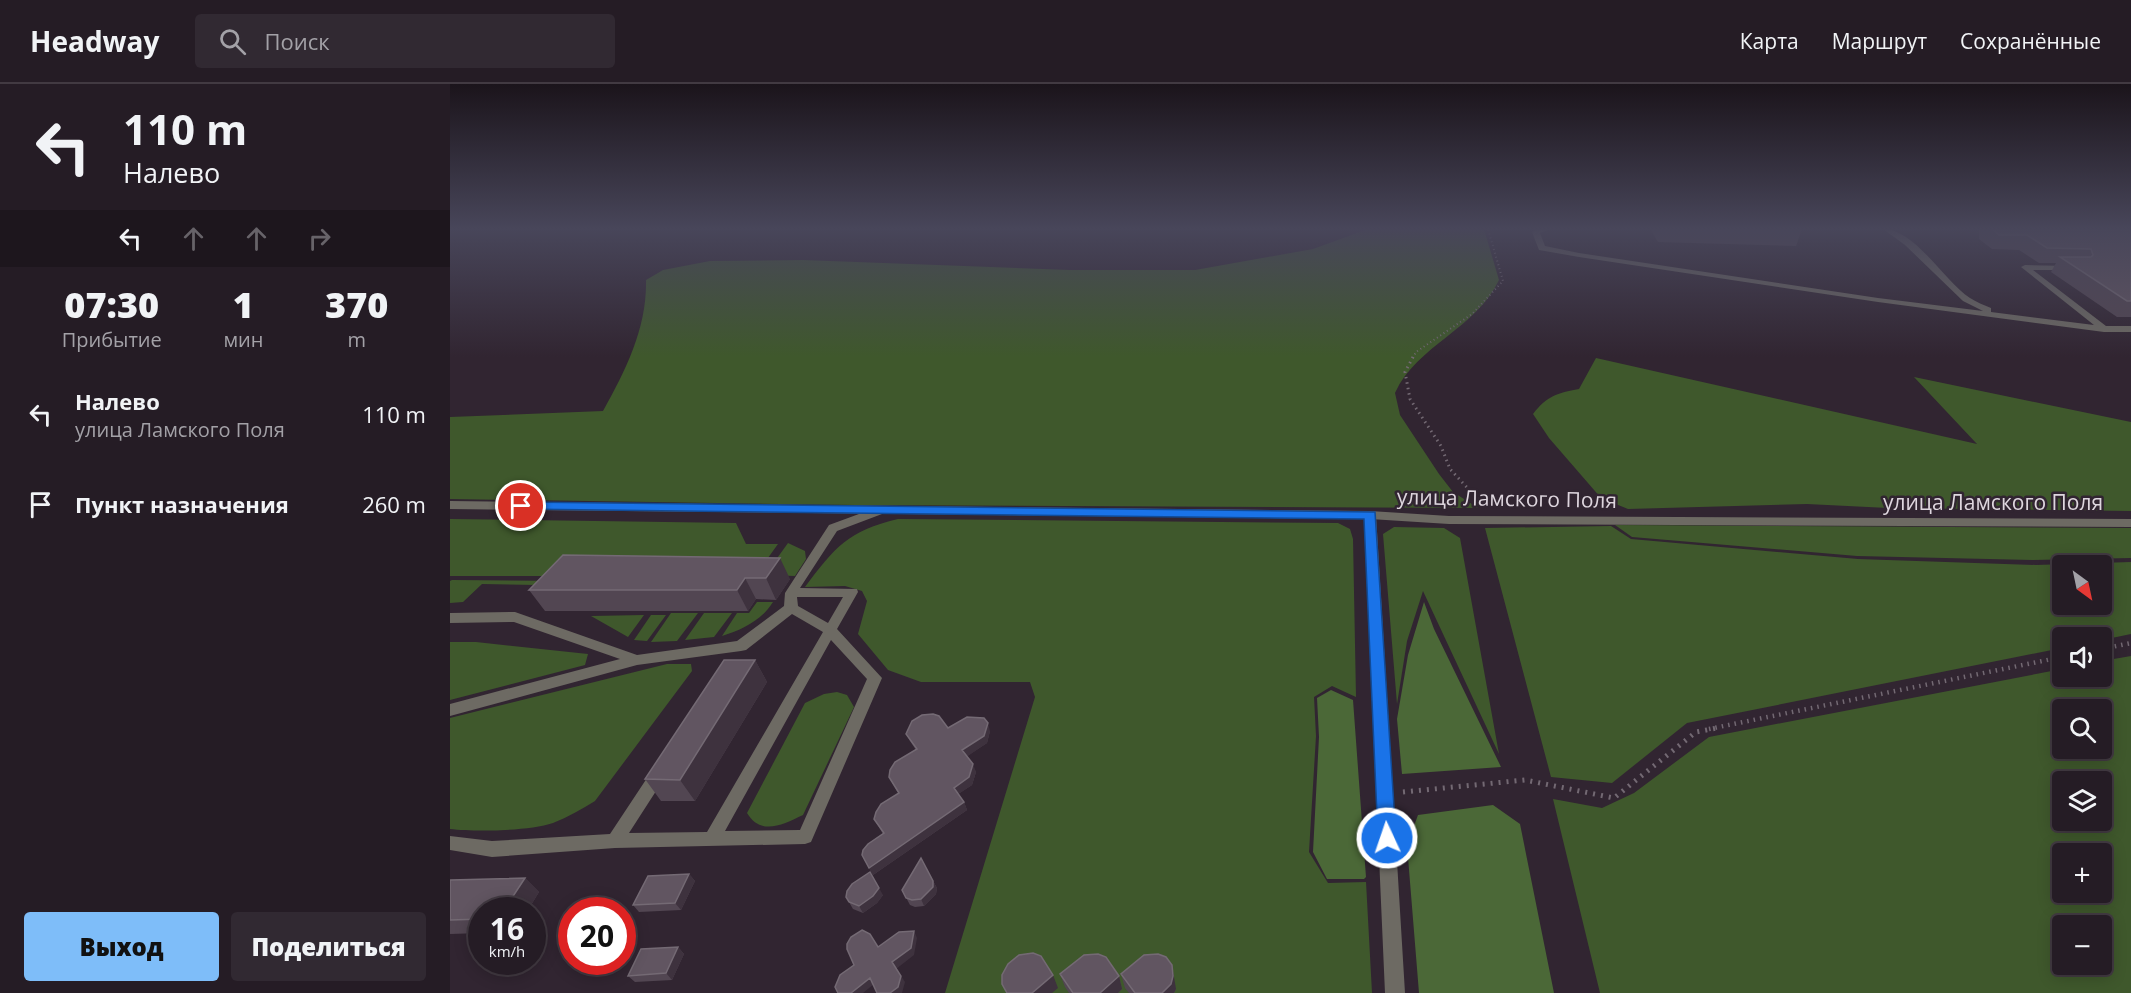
<!DOCTYPE html>
<html lang="ru">
<meta charset="utf-8">
<style>
:root{--surface:#251c25;--page:#312932;--text:#f1f3f6;--muted:#a3a1a7;--line:#423a42;--accent:#7ebdf9}
body{margin:0;font-family:"Open Sans",sans-serif;background:var(--page);color:var(--text);height:100vh;display:flex;flex-direction:column;font-size:22px;white-space:nowrap}
*{box-sizing:border-box;margin:0}
p{font-size:20px;color:var(--muted)}
.icon{flex:none;width:33px;height:33px;fill:none;stroke:currentColor;stroke-width:2;stroke-linecap:round;stroke-linejoin:round}
.map{position:relative;flex:1;overflow:hidden}
.side{display:flex;flex-direction:column;background:var(--surface);width:450px}
.side>*{flex:none}
.banner{background:#251c25;color:var(--text);overflow:hidden}
.needle{width:39px;rotate:147deg}
.fabs{position:absolute;left:1602px;top:471px;display:grid;gap:12px}
.fabs a{display:grid;place-items:center;width:60px;height:60px;border-radius:6px;background:var(--surface);box-shadow:0 3px 15px #0003,0 0 0 2px var(--line);font-size:30px}
.speed{position:absolute;left:18px;top:813px;display:flex;gap:12px;font-size:30px;font-weight:700;text-align:center}
.speed>*{display:grid;place-content:center;width:78px;height:78px;border-radius:50%;background:var(--surface);box-shadow:0 3px 15px #0003,0 0 0 2px var(--line);line-height:1}
.speed small{font-size:15px;font-weight:400}
.speed .limit{border:9px solid #d22;background:#fff;color:#111}
.pin{position:absolute;display:grid;place-items:center;width:51px;height:51px;color:#fff;margin:-26px;border:3px solid #fff;border-radius:50%;box-shadow:0 2px 6px #0007}
.me{position:absolute;width:66px;margin:-33px;rotate:357deg;stroke-linejoin:round;filter:drop-shadow(0 0 4px #0008)}
.turn{display:flex;align-items:center;gap:21px;height:126px;padding:0 24px;font-size:27px}
.turn .icon{width:78px;height:78px;stroke-width:2.5}
.turn b{display:block;font-size:42px;line-height:51px}
.lanes{display:flex;align-items:center;height:57px;padding:0 24px;background:#0003;justify-content:center;gap:30px;direction:ltr}
.lanes .off{opacity:.35}
.eta{display:flex;justify-content:space-evenly;align-items:center;height:102px;text-align:center}
.eta b{font-size:36px;font-weight:800;line-height:42px}
.primary-button{display:flex;gap:12px;margin-top:auto;padding:12px 24px}
.primary-button a{flex:1;height:69px;border-radius:6px;background:var(--accent);color:#111;font-size:24px;font-weight:800;line-height:69px;text-align:center}
.primary-button a+a{background:var(--page);color:var(--text)}
ul{padding:0;list-style:none}
li{display:flex;align-items:center;gap:18px;height:90px;padding:0 24px}
li div{flex:1}
li b{display:block;font-size:22px}
li em{font-style:normal}
header{display:flex;align-items:center;gap:36px;box-sizing:border-box;height:84px;padding:0 30px;background:var(--surface);border-bottom:2px solid var(--line)}
header strong{font-size:28px}
nav{display:flex;gap:33px;margin-inline-start:auto;font-size:21px}
.search{width:420px;height:54px;background:var(--page);display:flex;align-items:center;gap:15px;box-sizing:border-box;padding:0 21px;border-radius:6px;color:var(--muted);font-size:22px}
main{display:flex;flex:1;min-height:0}
.map>svg:first-child{display:block}
.green{fill:#3f582c;fill-rule:evenodd}
.forest{fill:#4b6837}
.lines{fill:none;stroke-linecap:round;stroke-linejoin:round}
.path-far3{stroke:#736973;stroke-width:2;stroke-dasharray:1 3;stroke-linecap:butt}
.path-far2{stroke:#736973;stroke-width:3;stroke-dasharray:1.5 4;stroke-linecap:butt}
.path-far1{stroke:#736973;stroke-width:4.5;stroke-dasharray:1.5 5;stroke-linecap:butt}
.path{stroke:#736973;stroke-width:5;stroke-dasharray:2 6;stroke-linecap:butt}
.lane{fill:#6d6a63;fill-rule:evenodd}
.street{fill:#6d6a63;fill-rule:evenodd}
.wall{fill:#524652}
.shaded-wall{fill:#3e323e}
.building{fill:#615561;stroke:#746a74;stroke-width:1.5}
.route{fill:#1a73e8;stroke:#114b97;stroke-width:1.5}
.labels{text-anchor:middle;dominant-baseline:central;stroke-width:5;stroke-linejoin:round;paint-order:stroke}
.street-label{font-size:21px;fill:#ded6de;stroke:#312531}
</style>
<header>
<strong>Headway</strong>
<div class="search"><svg class="icon" aria-label="search" viewBox="0 0 24 24"><circle cx="10" cy="10" r="6"/><path d="M15 15l6 6"/></svg>Поиск</div>
<nav><a>Карта</a><a>Маршрут</a><a>Сохранённые</a></nav>
</header>
<main>
<section class="side">
<div class="banner">
<div class="turn"><svg class="icon" aria-label="left" viewBox="0 0 24 24"><path d="M17 20v-9H6M10 6l-5 5 5 5"/></svg><div><b>110 m</b>Налево</div></div>
<div class="lanes"><svg class="icon" aria-label="left" viewBox="0 0 24 24"><path d="M17 20v-9H6M10 6l-5 5 5 5"/></svg><svg class="icon off" aria-label="ahead" viewBox="0 0 24 24"><path d="M12 20V5M6 11l6-6 6 6"/></svg><svg class="icon off" aria-label="ahead" viewBox="0 0 24 24"><path d="M12 20V5M6 11l6-6 6 6"/></svg><svg class="icon off" aria-label="right" viewBox="0 0 24 24"><path d="M7 20v-9h11M14 6l5 5-5 5"/></svg></div>
</div>
<div class="eta">
<div><b>07:30</b><p>Прибытие</p></div>
<div><b>1</b><p>мин</p></div>
<div><b>370</b><p>m</p></div>
</div>
<ul>
<li><svg class="icon" aria-label="left" viewBox="0 0 24 24"><path d="M17 20v-9H6M10 6l-5 5 5 5"/></svg><div><b>Налево</b><p>улица Ламского Поля</p></div><em>110 m</em></li>
<li><svg class="icon" aria-label="arrive" viewBox="0 0 24 24"><path d="M6 21V4h12l-3 4 3 4H6"/></svg><div><b>Пункт назначения</b></div><em>260 m</em></li>
</ul>
<div class="primary-button"><a>Выход</a><a>Поделиться</a></div>
</section>
<div class="map">
<svg width="1681" height="909" viewBox="0 0 1681 909">
<rect width="100%" height="100%" fill="#312531"/>
<path class="green" d="M918,145H1034L1049,196C1026,245 967,261 945,309L950,331L989,390L1003,408L1028,424L404,421L0,415V333L153,327C176,286 197,244 196,196L213,186L260,177L353,176L620,186H745L863,165Z
M1146,274L1527,360L1464,293L1681,338V427L1438,424L1357,420L1178,425L1151,414L1099,354L1083,330C1097,312 1107,309 1129,305Z
M0,435L286,439L296,460H328L305,492H0Z
M448,435L888,439L900,445L903,455L906,613L882,602L864,613L866,652L859,768L878,799L916,798L922,909H495L585,613L580,598H471L438,586L408,550L417,517L412,507L395,502L355,503C385,463 398,447 448,435Z
M1165,441L1681,444V474L1583,476L1407,472L1182,453Z
M1161,442L1181,455L1408,475L1586,481L1681,478V550L1652,556V554H1612V564L1237,639L1162,699L1101,693L1035,444ZM1612,482H1652V520H1612Z
M944,443L994,444L1010,454L1049,670L973,507L957,557L947,620L933,450Z
M338,459L355,467L356,475L345,492L315,491Z
M0,497L2,496L118,497L87,501L32,500L13,518L0,519Z
M307,518H323C312,536 292,546 272,552L287,529H299Z
M221,529H248L227,557L201,558Z
M254,529H282L264,553L235,556Z
M194,531L178,553L141,532Z
M201,531H216L197,557L184,556Z
M0,558H26L138,570L135,581L0,616Z
M1681,572V909H1150L1103,715L1152,724L1184,709L1259,653L1612,585V592H1652V577ZM1612,626H1652V664H1612ZM1612,698H1652V736H1612ZM1612,770H1652V808H1612ZM1612,842H1652V880H1612Z
M217,580H241L242,587L145,717C132,725 118,733 103,739C79,747 26,748 0,745V634Z
M387,608L397,611L404,623L353,731C332,741 311,752 297,729L355,619L374,610Z"/>
<path class="forest" d="M974,518L984,545L1051,683L952,690L947,635L958,571Z
M881,606L903,616L916,793L914,795H877L863,768L869,653L867,614Z
M1043,721L1070,740L1104,909H969L957,761L968,731Z"/>
<g class="lines">
<path class="path-far3" d="M963,274L966,268L1022,230L1053,197L1038,145"/>
<path class="path-far2" d="M963,273L955,288L960,315L991,362L1000,385L1034,422"/>
<path class="path-far1" d="M1652,565L1681,559
M1259,645L1612,573"/>
<path class="path" d="M953,708L1075,696L1164,714L1246,648L1267,644"/>
<path class="lane" d="M1087,145H1100L1090,149L1095,162L1129,169L1428,214L1533,227L1513,217L1455,161L1433,145C1465,145 1494,197 1520,214C1526,218 1534,221 1541,224V228L1644,241L1571,183L1575,181L1619,182H1622V186H1583L1656,242H1681V248H1654L1428,218L1129,173L1089,166L1082,148Z
M428,423L434,427L432,430L387,447L350,504L407,505L408,508L387,545L432,594L361,758L355,760L165,764L42,773L0,766V752L42,757L160,750L203,685L209,683L215,685L217,690L179,749L257,748L373,548L342,530L296,566L291,567L187,581L0,632V620L170,575L64,538L0,539V529L65,528L187,571L287,557L334,522L335,509L379,441ZM347,513H393L378,539L348,522ZM381,556L417,595L350,746L275,747Z
M920,427L926,431L955,909H935L914,431Z"/>
<path class="street" d="M0,417L920,427L999,432L1681,435V443L999,440L920,435L0,425Z"/>
</g>
<path class="wall" d="M1200,145H1352L1346,162L1208,158Z
M1529,145H1681V233H1667L1601,188L1606,179H1589L1569,166L1542,165L1529,155Z
M113,471L340,495L326,516L306,515L298,527H95L79,506Z
M305,576L317,598L245,717H211L195,695Z
M498,644L540,647L537,659L517,672L526,688L522,701L508,710L514,718L517,726L423,791L412,771L433,750L424,735L448,709L439,693L466,666L460,657L456,650Z
M239,790L245,797L231,826L189,828L183,821Z
M75,794L89,808L78,826H32V849L0,850V796Z
M483,797L487,804L486,810L474,822L465,823L460,821L452,806Z
M433,811L427,819L413,829L403,825L396,813Z
M228,863L234,870L222,896L185,898L178,892Z
M610,890L669,892L672,905L668,909H619L615,903Z
M671,890L726,905L724,909H679L675,904Z"/>
<path class="shaded-wall" d="M330,474L340,495L326,516L316,494Z
M295,494L306,515L298,527L287,506Z
M305,576L317,598L245,717L230,696Z
M538,639L540,647L537,659L515,674L512,666Z
M523,680L526,688L522,701L507,711L504,704Z
M514,718L517,726L423,791L419,784Z
M239,790L245,797L231,826L225,819Z
M75,794L89,808L78,826H54Z
M483,797L487,804L486,810L474,822L471,815Z
M429,804L433,811L427,819L413,829L409,822Z
M464,847L467,854L464,871L446,885L442,878Z
M228,863L234,870L222,896L216,889Z
M722,881L726,905L724,909H712Z
M603,891L608,904L602,909H582Z
M451,892L455,898L452,909H440Z
M669,892L672,905L668,909H650Z
M420,894L424,900L413,909H401Z"/>
<path class="building" d="M1542,145H1681V217H1677L1610,173H1641L1643,171L1641,165L1597,164L1577,151H1549Z
M113,471L330,474L316,494H295L287,506H79Z
M274,576H305L230,696L195,695Z
M483,630L489,632L498,644L517,633L534,634L538,639L534,652L512,666L523,680L519,693L504,704L514,718L419,784L412,771L413,766L418,760L434,749L424,735L426,728L431,720L449,709L439,693L440,686L445,678L467,665L456,650L462,637L472,631Z
M471,774L483,797V803L471,815L462,816L456,814L452,806Z
M420,788L429,804L423,812L409,822L399,818L396,813L397,807L402,800Z
M239,790L225,819L183,821L198,792Z
M75,794L54,826H32V835L0,836V796Z
M412,846L420,850L428,863L449,848L464,847L461,864L442,878L451,892L448,903L440,909H427L420,894L401,909H388L385,903L390,891L404,881L397,865V860L401,853Z
M228,863L216,889L178,892L191,865Z
M583,869L591,872L603,891L582,909H557L552,900V891L558,880L569,871Z
M648,870L656,873L669,892L650,909H623L610,890L634,871Z
M708,870L716,873L722,881L723,892L721,900L712,909H685L671,890L694,871Z"/>
<linearGradient id="sky" x2="0" y2="1"><stop stop-color="#1b141b"/><stop offset="0.53" stop-color="#48465a"/><stop offset="1" stop-color="#48465a" stop-opacity="0"/></linearGradient>
<rect width="1681" height="273" fill="url(#sky)"/>
<path class="route" d="M71,418L925,428L946,754L944,760L937,762L930,760L928,754L914,435L67,425L65,422L67,420Z"/>
<g class="labels">
<g class="street-label">
<text transform="translate(1057 414) rotate(1)">улица Ламского Поля</text>
<text x="1543" y="418">улица Ламского Поля</text>
</g>
</g>
</svg>
<div class="fabs">
<a><svg class="needle" viewBox="-14 -14 28 28"><path d="M0-13l5 13h-10z" fill="#e53935"/><path d="M0 13l5-13h-10z" fill="#a3a1a7"/></svg></a>
<a><svg class="icon" aria-label="sound" viewBox="0 0 24 24"><path d="M4 9h4l5-4v14l-5-4H4zM17 9q2 3 0 6"/></svg></a>
<a><svg class="icon" aria-label="search" viewBox="0 0 24 24"><circle cx="10" cy="10" r="6"/><path d="M15 15l6 6"/></svg></a>
<a><svg class="icon" aria-label="layers" viewBox="0 0 24 24"><path d="M12 4l9 5-9 5-9-5zM3 14l9 5 9-5"/></svg></a>
<a>+</a>
<a>−</a>
</div>
<div class="speed"><div>16<small>km/h</small></div><div class="limit">20</div></div>
<div class="pin" style="left:71px;top:422px;background:#d93025"><svg class="icon" aria-label="arrive" viewBox="0 0 24 24"><path d="M6 21V4h12l-3 4 3 4H6"/></svg></div>
<svg class="me" style="left:937px;top:754px" viewBox="-20 -20 40 40"><circle r="17" fill="#1a73e8" stroke="#fff" stroke-width="3"/><path d="M0-11L8 9 0 5-8 9z" fill="#fff"/></svg>
</div>
</main>
